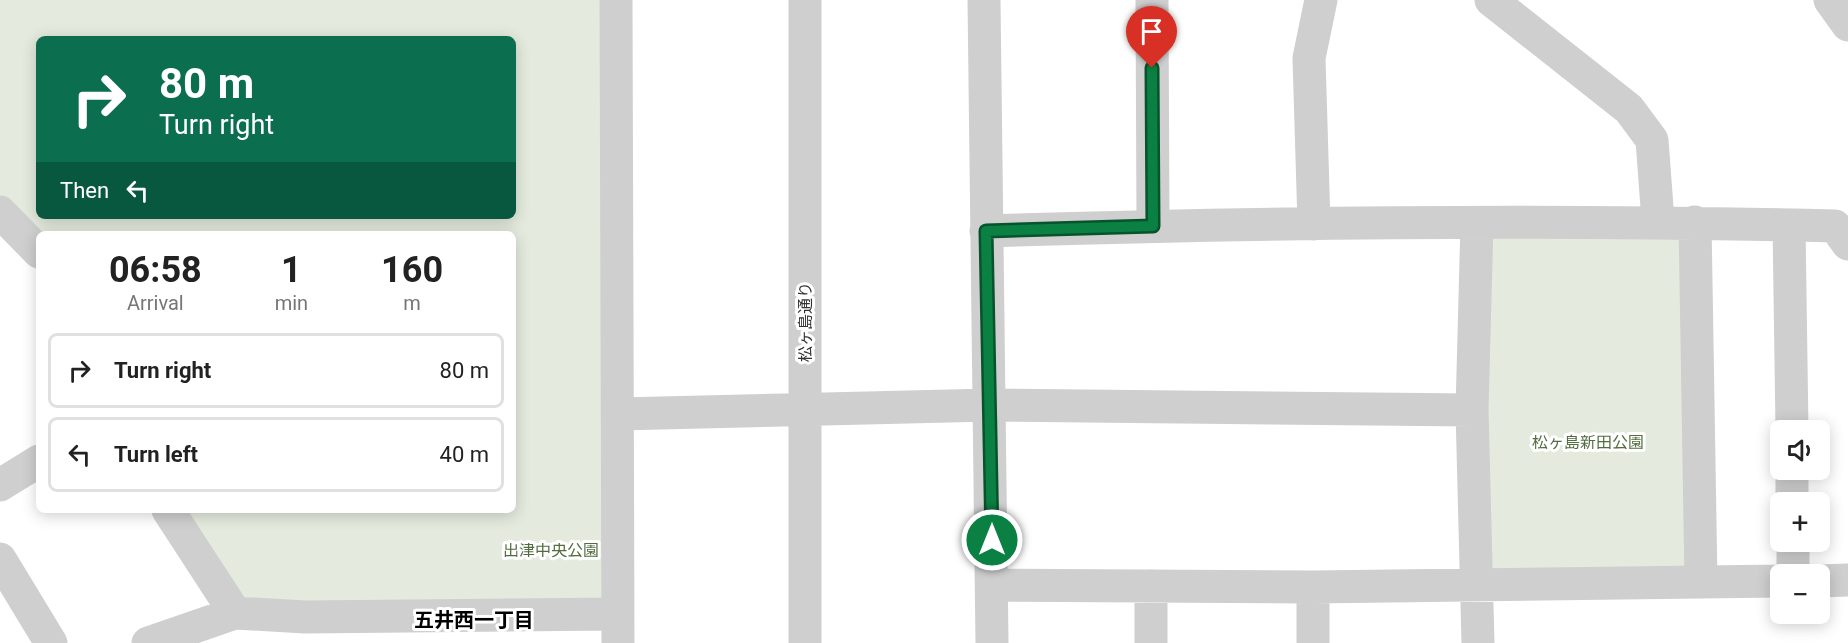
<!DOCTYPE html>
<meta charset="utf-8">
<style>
:root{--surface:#fff;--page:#f6f6f6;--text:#222;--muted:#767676;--line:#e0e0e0}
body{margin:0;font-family:Roboto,"Noto Sans JP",sans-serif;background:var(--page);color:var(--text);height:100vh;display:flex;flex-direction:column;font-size:22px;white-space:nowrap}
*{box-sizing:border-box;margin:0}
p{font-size:20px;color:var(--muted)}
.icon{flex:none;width:33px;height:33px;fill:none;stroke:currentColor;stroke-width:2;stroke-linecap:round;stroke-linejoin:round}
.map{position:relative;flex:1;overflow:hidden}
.sheet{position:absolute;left:36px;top:231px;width:480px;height:282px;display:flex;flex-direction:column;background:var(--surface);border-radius:9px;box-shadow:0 3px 15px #0003}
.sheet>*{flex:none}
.guide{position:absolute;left:36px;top:36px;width:480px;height:183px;border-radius:9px;box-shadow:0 3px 15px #0003;background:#0b6e4f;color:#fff;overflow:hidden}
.fabs{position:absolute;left:1770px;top:420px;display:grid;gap:12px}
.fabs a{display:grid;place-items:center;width:60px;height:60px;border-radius:9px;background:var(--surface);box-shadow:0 3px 15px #0003;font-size:30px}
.pin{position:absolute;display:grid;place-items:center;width:51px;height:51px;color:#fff;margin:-62px -26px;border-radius:50% 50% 50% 0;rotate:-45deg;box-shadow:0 0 6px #0007}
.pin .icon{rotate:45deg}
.me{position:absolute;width:66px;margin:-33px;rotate:0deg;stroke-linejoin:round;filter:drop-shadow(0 0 4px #0008)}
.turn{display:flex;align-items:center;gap:21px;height:126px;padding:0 24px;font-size:27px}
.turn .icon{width:78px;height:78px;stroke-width:2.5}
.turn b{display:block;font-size:42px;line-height:51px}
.then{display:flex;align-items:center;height:57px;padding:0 24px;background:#0003;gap:12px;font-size:22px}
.eta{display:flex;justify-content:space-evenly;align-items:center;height:102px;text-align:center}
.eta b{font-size:36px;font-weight:700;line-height:42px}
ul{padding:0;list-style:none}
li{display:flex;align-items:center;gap:18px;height:75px;margin:0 12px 9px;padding:0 12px;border:3px solid var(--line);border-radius:9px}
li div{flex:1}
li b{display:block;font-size:22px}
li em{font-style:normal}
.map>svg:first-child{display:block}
.park{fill:#e4ebde;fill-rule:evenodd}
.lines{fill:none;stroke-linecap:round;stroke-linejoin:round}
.minor{stroke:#cfcfcf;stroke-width:33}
.route-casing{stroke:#07532c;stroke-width:15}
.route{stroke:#0b8043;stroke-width:10}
.labels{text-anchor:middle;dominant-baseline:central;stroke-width:6;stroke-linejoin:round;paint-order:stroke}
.street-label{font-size:16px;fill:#323232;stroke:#fff}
.park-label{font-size:16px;fill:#526d40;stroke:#fff}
.quarter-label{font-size:20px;font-weight:bold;fill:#000;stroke:#fff}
</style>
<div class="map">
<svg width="1848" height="643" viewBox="0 0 1848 643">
<rect width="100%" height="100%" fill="#fff"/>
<path class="park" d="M0,0H601L607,593L599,606L247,602L184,510H513V234H43L0,195ZM39,39H513V216H39Z
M1695,222L1701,582L1478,584L1477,223Z"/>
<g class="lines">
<path class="minor" d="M616,0L618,643
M805,0V643
M984,0L992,643
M1152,0L1153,226
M1491,0L1629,109L1652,140L1658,221
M1830,0L1848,25
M0,212L39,252
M1695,222L1701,582
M1477,223L1472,410L1478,643
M1314,224L1309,58L1321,0
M1789,225L1792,430
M986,231C1269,222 1552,219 1835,226L1848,244
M619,414L991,405L1472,410
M1792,470V502
M0,485L39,461
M168,510L235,613
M1793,542V574
M0,559L51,643
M1820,581L1848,580
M992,585L1313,587L1780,581
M1151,586V643
M1313,587V643
M148,643L235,613L305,617L617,614"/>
</g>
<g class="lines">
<defs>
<path id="route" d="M992,540L986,231L1153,226L1152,68"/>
</defs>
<use href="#route" class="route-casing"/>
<use href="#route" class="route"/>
</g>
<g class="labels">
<g class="street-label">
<text transform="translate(805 322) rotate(-90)">松ヶ島通り</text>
</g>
<g class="park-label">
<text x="1588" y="442">松ヶ島新田公園</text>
<text x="551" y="550">出津中央公園</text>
</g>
<g class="quarter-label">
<text x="474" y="620">五井西一丁目</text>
</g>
</g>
</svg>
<div class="fabs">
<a><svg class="icon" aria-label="sound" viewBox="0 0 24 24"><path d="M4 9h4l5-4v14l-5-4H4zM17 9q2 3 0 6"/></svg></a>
<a>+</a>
<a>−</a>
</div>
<div class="pin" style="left:1152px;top:68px;background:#d93025"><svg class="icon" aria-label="arrive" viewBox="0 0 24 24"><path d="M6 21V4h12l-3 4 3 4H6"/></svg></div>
<svg class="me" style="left:992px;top:540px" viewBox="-20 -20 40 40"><circle r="17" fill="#0b8043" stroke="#fff" stroke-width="3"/><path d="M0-11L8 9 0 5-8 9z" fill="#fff"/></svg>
<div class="guide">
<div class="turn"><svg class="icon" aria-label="right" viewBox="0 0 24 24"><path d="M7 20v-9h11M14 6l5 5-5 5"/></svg><div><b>80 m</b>Turn right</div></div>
<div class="then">Then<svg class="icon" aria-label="left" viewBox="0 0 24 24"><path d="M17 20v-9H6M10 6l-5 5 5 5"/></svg></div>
</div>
<section class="sheet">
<div class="eta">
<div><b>06:58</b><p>Arrival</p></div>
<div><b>1</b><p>min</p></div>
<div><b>160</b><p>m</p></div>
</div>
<ul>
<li><svg class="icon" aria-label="right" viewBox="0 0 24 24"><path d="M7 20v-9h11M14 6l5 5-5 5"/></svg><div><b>Turn right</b></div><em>80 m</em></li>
<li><svg class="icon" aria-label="left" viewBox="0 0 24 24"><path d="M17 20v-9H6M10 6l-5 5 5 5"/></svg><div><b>Turn left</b></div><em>40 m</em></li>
</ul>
</section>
</div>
